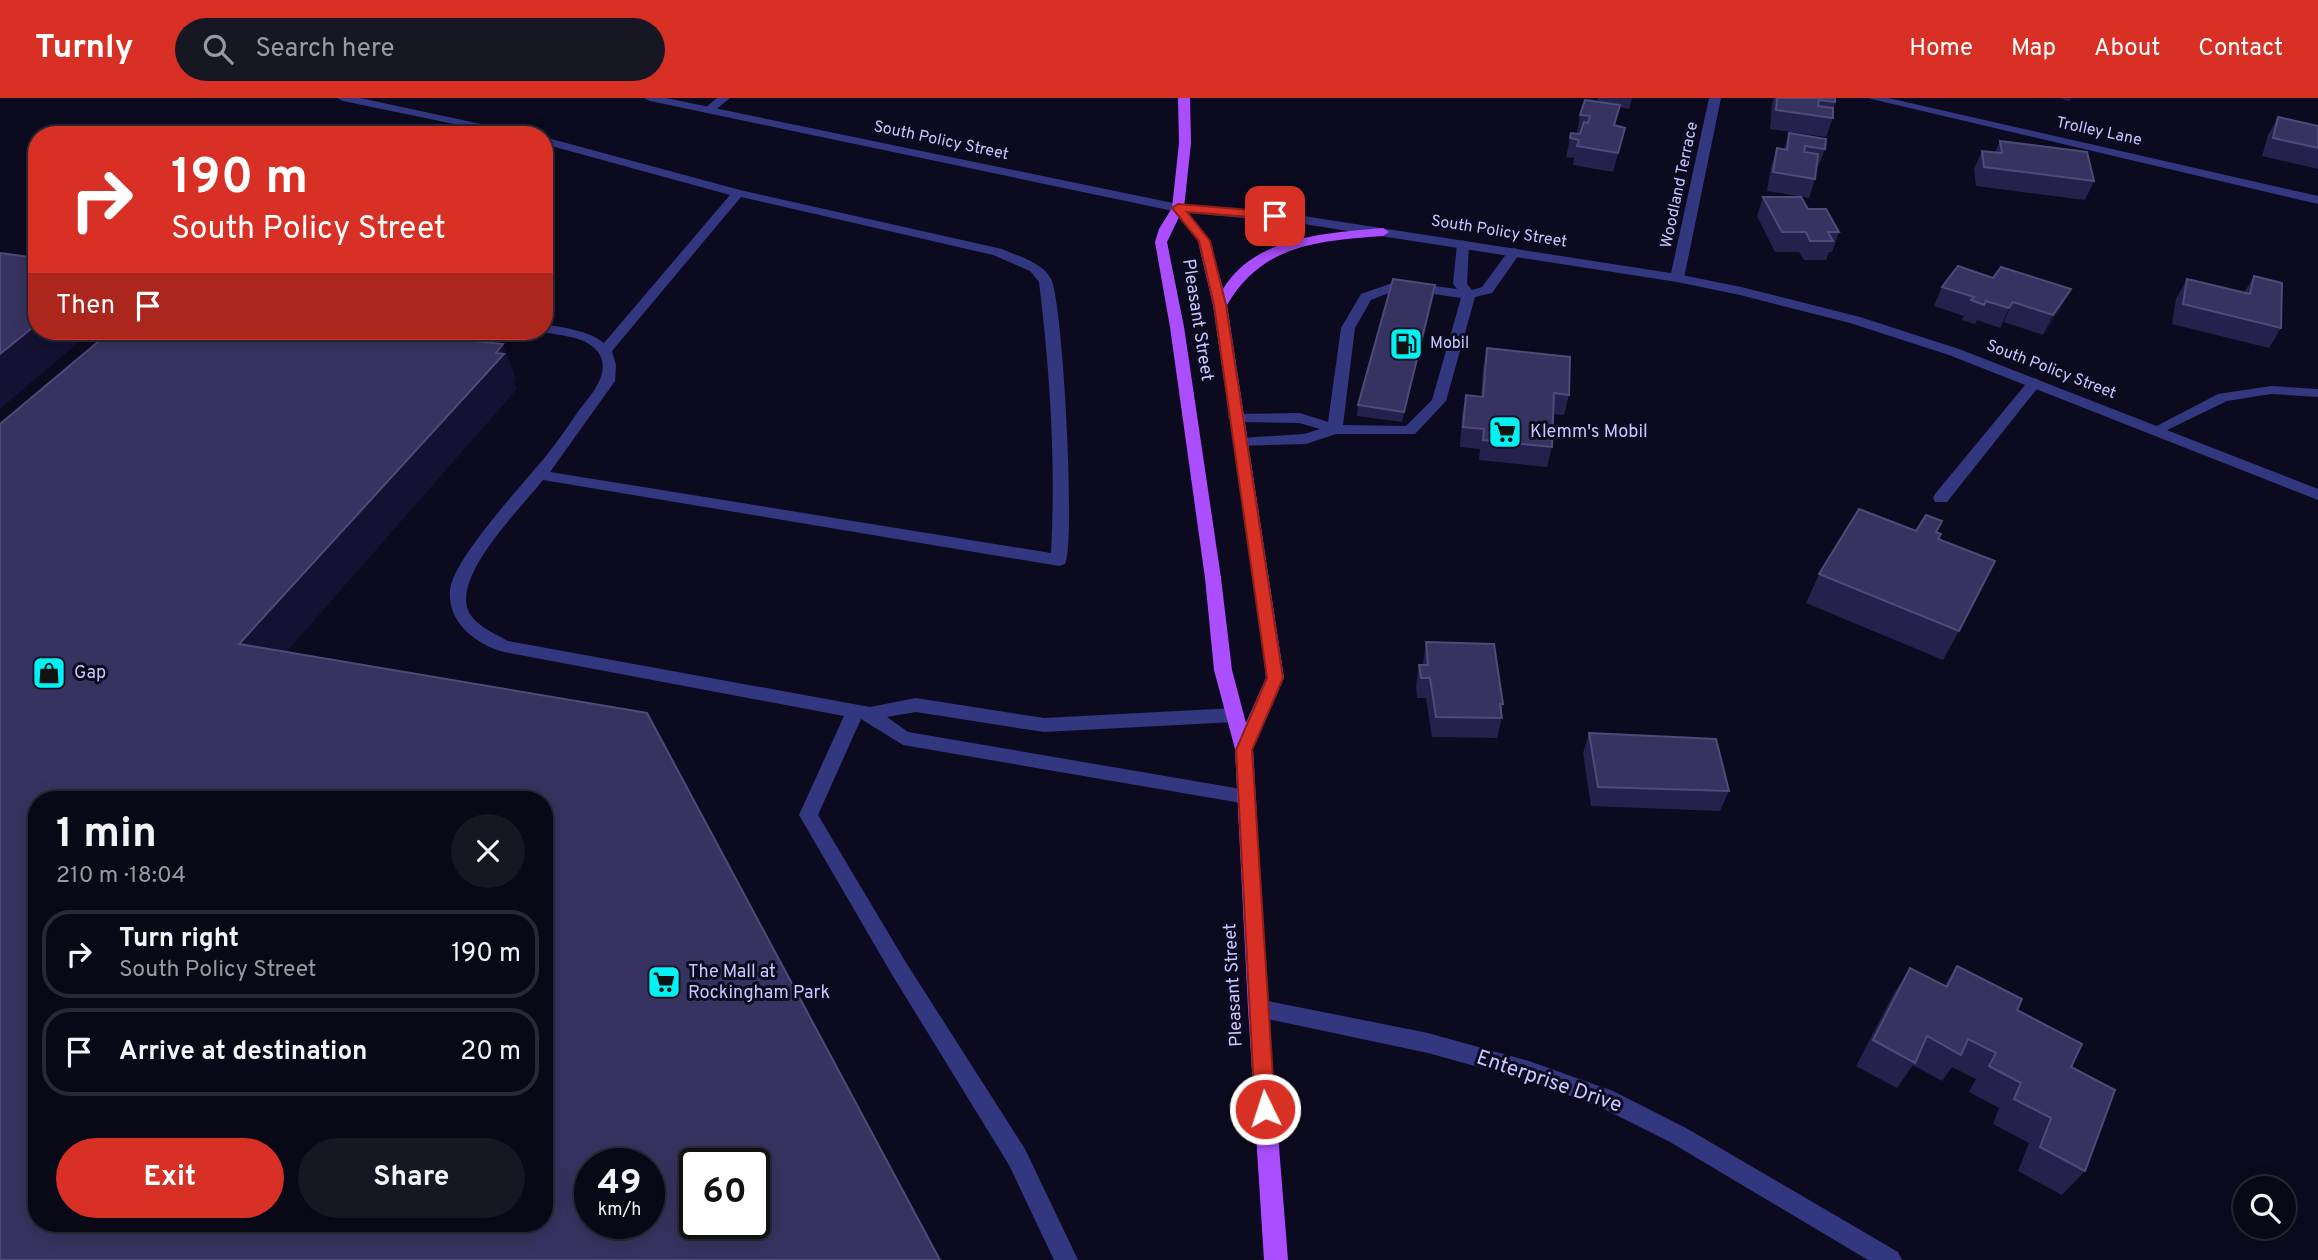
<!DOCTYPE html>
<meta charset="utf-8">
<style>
:root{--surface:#090816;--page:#171623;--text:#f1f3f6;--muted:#999aa1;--line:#292935;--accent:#d93025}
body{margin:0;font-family:Overpass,sans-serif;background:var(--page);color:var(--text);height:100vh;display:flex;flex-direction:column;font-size:26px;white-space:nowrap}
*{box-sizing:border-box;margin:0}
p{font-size:23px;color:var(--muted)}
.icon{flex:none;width:38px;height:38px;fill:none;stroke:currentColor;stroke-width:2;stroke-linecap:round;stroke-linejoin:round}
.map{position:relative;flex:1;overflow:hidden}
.panel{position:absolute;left:28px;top:693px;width:525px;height:441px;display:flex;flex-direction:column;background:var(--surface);border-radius:28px;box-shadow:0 4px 18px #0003,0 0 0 2px var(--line)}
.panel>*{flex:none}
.banner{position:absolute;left:28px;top:28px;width:525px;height:214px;border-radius:28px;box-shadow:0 4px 18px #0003,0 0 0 2px var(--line);background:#d93025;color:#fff;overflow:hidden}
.buttons{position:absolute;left:2233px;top:1078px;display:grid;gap:14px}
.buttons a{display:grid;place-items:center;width:63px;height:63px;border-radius:50%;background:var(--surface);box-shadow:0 4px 18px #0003,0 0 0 2px var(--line);font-size:35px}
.speed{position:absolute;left:574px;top:1050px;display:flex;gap:14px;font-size:35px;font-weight:700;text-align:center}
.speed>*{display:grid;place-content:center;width:91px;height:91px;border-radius:50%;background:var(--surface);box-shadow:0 4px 18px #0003,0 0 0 2px var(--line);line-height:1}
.speed small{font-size:18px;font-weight:400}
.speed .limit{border:4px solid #111;border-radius:10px;background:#fff;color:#111}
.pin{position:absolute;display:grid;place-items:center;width:60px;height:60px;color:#fff;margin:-30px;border-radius:14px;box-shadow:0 4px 10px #0006}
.me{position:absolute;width:77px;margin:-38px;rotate:356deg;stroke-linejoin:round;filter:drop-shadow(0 0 5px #0008)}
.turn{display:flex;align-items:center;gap:24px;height:147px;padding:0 28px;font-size:32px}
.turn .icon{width:91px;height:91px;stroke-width:2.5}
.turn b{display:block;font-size:49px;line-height:60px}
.then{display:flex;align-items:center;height:66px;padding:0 28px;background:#0003;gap:14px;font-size:26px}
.round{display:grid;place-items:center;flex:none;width:74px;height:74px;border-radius:37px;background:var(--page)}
.head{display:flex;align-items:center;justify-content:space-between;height:119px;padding:0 28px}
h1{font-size:42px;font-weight:700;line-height:52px}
.action{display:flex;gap:14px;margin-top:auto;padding:14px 28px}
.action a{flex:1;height:80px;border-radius:42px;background:var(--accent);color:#fff;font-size:28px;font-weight:700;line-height:80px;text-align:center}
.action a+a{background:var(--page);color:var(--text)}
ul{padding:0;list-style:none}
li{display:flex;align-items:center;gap:21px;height:88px;margin:0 14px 10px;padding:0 14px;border:4px solid var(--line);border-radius:28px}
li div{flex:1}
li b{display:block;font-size:26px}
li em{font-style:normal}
header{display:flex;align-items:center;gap:42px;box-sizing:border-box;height:98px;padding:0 35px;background:var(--accent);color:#fff}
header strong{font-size:33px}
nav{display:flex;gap:38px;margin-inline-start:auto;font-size:24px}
.search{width:490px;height:63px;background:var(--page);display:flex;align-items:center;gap:18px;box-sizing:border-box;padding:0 24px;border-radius:38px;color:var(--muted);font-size:26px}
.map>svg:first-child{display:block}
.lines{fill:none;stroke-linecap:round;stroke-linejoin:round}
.service{fill:#323780;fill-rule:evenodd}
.minor{fill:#323780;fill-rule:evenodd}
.tertiary{fill:#323780;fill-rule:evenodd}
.primary{fill:#ab4eff;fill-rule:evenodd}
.wall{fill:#25214d}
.shaded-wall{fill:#141132}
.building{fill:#373360;stroke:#4e4a79;stroke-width:2;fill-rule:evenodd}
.route{fill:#d93025;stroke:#8d1f18;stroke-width:2}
.labels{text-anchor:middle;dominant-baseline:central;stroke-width:6;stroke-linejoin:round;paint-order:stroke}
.far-street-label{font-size:16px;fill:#c8c7ff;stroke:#0c0a1e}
.far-poi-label{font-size:16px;fill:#c8c7ff;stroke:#0c0a1e;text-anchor:start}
.street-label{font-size:18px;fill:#c8c7ff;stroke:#0c0a1e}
.poi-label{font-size:18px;fill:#c8c7ff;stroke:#0c0a1e;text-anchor:start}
.near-street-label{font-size:21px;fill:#c8c7ff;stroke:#0c0a1e}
</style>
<header>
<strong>Turnly</strong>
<div class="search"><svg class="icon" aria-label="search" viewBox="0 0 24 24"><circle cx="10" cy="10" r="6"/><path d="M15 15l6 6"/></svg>Search here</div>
<nav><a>Home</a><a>Map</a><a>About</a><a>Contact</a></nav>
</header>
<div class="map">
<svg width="2318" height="1162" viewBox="0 0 2318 1162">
<rect width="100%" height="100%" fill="#0c0a1e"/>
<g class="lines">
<path class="service" d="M337,0H360L532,37H507L343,3Z
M544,39L740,92L1002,151C1019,159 1042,164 1051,181C1063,203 1076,445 1065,466L1059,468L543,382C520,411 458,472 467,509C471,526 494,535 508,543L870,609L916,600L1044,620L1235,610L1241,612L1244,617L1241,622L1235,624L1044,634L916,614L887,619L908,634L1247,692L1254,694L1256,699L1254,704L1247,706L903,647L861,621L818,717L905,863L1025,1051L1078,1162H1054L1009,1067L891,875L799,717L844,618L504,554C475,546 447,524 450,492C453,461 524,385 546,358C557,344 567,330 577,315C589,299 613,275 598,254C585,237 558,238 539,233H544V226C565,230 587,232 604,245L730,97L544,46ZM741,99L993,157L1030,173L1039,184C1050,274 1056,364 1051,455L550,374L615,283L616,267L612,253Z
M1463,142L1469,146L1467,186L1472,192L1482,189L1510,151L1515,150L1521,154L1492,195L1475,199L1446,303L1415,336H1336L1306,346L1235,348L1232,345L1240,340L1304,336L1320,331L1299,325L1235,324L1230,322L1228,319L1230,316L1300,315L1328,324L1341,230L1361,196L1398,183L1457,191L1453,186L1457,146ZM1399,191L1461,200L1432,302L1406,328L1343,327L1355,230L1371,202Z
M2035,280L2042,284L2040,287L1947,404H1935L1933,400L1935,396L2030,281Z
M2271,288L2318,291V299L2271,296L2227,303L2161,335L2156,337L2149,332L2218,296Z"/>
<path class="minor" d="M717,0H730L713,14H705V10Z
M1709,0H1721L1684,180L1677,184L1670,180Z
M1867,0H1888L2318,98V106Z
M1258,901L1428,935L1529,963L1613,993L1686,1030L1898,1154L1902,1162H1868L1670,1044L1598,1008L1529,983L1428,955L1258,919L1251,916L1248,910L1251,904Z"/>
<path class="tertiary" d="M644,0H666L1178,106L1297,117L1677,176L1741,189L1860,219L1959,251L2318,391V402L1949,257L1850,225L1740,197L1677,184L1297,125L1178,114L650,3Z"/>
<path class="primary" d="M1178,0H1190L1191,45L1184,110L1210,143L1223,191C1255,138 1327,135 1383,130L1389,134L1383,138C1318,143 1263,146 1227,207L1284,580L1253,651L1268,910L1288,1162H1264L1248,910L1235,651L1214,572L1205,480L1170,229L1155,144L1159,131L1172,110L1179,45ZM1179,119L1198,143L1213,207L1261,532L1266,580L1246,625L1232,572L1221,480L1184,229L1167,144Z"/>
</g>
<path class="wall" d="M1598,0H1632L1629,11L1619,9L1615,27L1625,30L1613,74L1573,67L1574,60L1566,59L1571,35H1577L1580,17L1597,3Z
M1774,0H1835L1833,20L1826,39L1770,31L1772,5Z
M2059,0H2072L2069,3Z
M2278,19L2318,28V71L2262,58L2268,37Z
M1789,35L1825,51L1818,69H1817L1815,81L1809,100L1767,93L1771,69L1777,50L1784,51Z
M2000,43L2094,83L2085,102L1976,88L1974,71L1982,53L1995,54Z
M1763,99L1808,111L1839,134L1832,154H1829L1826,162H1804L1799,154H1775L1757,118Z
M2254,178L2281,230L2269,250L2172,226L2176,201L2187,181L2244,195Z
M1435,187L1434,197L1402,324L1357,318L1358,307Z
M1942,189L2061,210L2043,237L2004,224L2000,230L1977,222L1975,226L1962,222L1964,218L1934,208Z
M1487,250L1569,297L1564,317L1553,316L1552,349L1547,369L1479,362L1480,351L1460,349L1462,317L1466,297L1481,299L1483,270Z
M1916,433L1937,434L1959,533L1943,562L1806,505L1819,476Z
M1426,544L1503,606L1501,614L1502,620L1497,640L1432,639L1426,600H1417L1416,587L1419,567H1423Z
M1589,635L1729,693L1720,713L1591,708L1583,655Z
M1957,868L2017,912L2071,969L2085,1073L2062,1097L2018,1073L2029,1045L1993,1026L1999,1010L1969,994L1976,981L1952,969L1942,983L1913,967L1897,990L1856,968L1893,897L1910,870L1944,888Z"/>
<path class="shaded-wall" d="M1435,187L1434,197L1402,324L1404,314Z
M2071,191L2061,210L2043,237L2053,217Z
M2013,204L2004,224L2000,230L2009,210Z
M37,226V233H92L0,311V256Z
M503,246L516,281L514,284L517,291L262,582L239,546Z"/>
<path class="building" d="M1777,0H1835V4L1819,2L1818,8L1833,10V20L1776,12Z
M1585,2L1620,7L1614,27L1625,30L1618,55L1577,48L1579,42L1570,40L1571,35L1580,36L1584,24L1588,25L1590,18L1580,17Z
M2278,19L2318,28V50L2273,40Z
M1789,35L1826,41L1825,51L1805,48L1804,54L1818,56L1815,81L1773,74L1777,50L1787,52Z
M2000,43L2087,54L2094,83L1984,69L1982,53L2002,55Z
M1763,99H1801L1808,111H1826L1839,134H1828L1833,143H1810L1806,134H1782Z
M0,155L37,160V226L0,256Z
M1958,168L1993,180L2001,169L2071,191L2053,217L2013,204L2009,210L1986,203L1984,207L1971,202L1974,199L1942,189Z
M2254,178L2282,185L2281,230L2183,206L2187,181L2250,196Z
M1393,181L1435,187L1404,314L1358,307Z
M111,233H381L503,246L496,255L504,256L239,546L647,615L940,1162H0V326ZM37,702H544V1125H37ZM590,1066H649V1125H590ZM695,1066H754V1125H695Z
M1487,250L1570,259L1569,297L1554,295L1552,349L1483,342L1484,331L1463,329L1466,297L1483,299Z
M1859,411L1916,433L1926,417L1942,423L1936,434L1941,436L1938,441L1995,463L1959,533L1819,476Z
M1426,544L1494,546L1503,606H1500L1502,620L1436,619L1430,580H1421L1419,567H1428Z
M1589,635L1716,641L1729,693L1598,689Z
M1957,868L2022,901L2017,912L2082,946L2071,969L2115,992L2085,1073L2040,1049L2051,1020L2014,1001L2021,985L1989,968L1996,955L1968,941L1961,957L1927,938L1915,965L1873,942L1910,870L1947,889Z"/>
<path class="route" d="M1178,106L1275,114L1281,118L1275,121L1187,114L1210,143L1226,207L1283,580L1252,652L1275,1011L1272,1018L1265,1020L1258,1018L1255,1011L1236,652L1267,580L1214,207L1199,143L1172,110Z"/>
<defs>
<symbol id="fuel-square" viewBox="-11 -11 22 22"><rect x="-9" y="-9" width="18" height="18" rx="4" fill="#00f2f2" stroke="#0c0a1e"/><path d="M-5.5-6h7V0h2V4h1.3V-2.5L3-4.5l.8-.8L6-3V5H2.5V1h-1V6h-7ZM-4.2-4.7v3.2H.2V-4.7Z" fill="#111"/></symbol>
<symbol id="supermarket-square" viewBox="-11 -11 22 22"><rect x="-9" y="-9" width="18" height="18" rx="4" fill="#00f2f2" stroke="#0c0a1e"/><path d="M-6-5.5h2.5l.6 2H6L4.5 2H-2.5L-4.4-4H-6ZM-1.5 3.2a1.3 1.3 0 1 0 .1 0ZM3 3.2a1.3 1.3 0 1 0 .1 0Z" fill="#111"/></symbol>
<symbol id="shop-square" viewBox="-11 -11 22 22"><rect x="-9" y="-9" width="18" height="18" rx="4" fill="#00f2f2" stroke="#0c0a1e"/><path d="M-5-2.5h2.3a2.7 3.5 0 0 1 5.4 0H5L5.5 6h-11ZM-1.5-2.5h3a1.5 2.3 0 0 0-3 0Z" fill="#111"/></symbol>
</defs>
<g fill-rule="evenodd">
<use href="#fuel-square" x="1387" y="227" width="38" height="38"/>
<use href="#supermarket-square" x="1486" y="315" width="38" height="38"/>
<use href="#shop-square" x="30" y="556" width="38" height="38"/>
<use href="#supermarket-square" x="645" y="865" width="38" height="38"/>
</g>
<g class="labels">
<g class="far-street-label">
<text transform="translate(2099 34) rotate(12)">Trolley Lane</text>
<text transform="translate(941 43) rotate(12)">South Policy Street</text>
<text transform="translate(1680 87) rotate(-78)">Woodland Terrace</text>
<text transform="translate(1499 134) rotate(9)">South Policy Street</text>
<text transform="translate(2051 272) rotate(21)">South Policy Street</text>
</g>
<g class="far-poi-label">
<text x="1430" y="246">Mobil</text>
</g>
<g class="street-label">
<text transform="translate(1197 222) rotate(81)">Pleasant Street</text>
<text transform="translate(1234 887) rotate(-93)">Pleasant Street</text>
</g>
<g class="poi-label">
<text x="1530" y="334">Klemm's Mobil</text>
<text x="74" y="575">Gap</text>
<text x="688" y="874">The Mall at<tspan x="688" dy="21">Rockingham Park</tspan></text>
</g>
<g class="near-street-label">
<text transform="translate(1549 984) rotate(19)">Enterprise Drive</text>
</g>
</g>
</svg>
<div class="buttons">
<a><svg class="icon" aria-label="search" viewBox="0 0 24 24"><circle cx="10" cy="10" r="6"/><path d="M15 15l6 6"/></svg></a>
</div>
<div class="speed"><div>49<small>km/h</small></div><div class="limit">60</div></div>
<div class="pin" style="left:1275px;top:118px;background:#d93025"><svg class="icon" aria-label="arrive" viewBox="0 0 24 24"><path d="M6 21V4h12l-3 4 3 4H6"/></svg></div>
<svg class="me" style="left:1265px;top:1011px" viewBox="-20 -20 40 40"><circle r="17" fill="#d93025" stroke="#fff" stroke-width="3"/><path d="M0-11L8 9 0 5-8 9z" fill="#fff"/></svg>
<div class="banner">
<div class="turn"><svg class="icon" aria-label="right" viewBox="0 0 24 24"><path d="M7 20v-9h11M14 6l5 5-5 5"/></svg><div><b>190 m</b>South Policy Street</div></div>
<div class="then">Then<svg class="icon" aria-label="arrive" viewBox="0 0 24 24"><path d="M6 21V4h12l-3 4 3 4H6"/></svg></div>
</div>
<section class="panel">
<div class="head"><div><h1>1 min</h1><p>210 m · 18:04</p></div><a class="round"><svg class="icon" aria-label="close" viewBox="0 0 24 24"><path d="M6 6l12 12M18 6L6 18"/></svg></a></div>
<ul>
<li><svg class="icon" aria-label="right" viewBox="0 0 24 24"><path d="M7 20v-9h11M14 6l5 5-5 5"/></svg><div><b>Turn right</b><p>South Policy Street</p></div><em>190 m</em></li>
<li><svg class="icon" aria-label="arrive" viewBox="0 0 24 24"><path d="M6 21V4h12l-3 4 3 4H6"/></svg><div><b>Arrive at destination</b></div><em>20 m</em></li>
</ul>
<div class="action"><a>Exit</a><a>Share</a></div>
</section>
</div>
